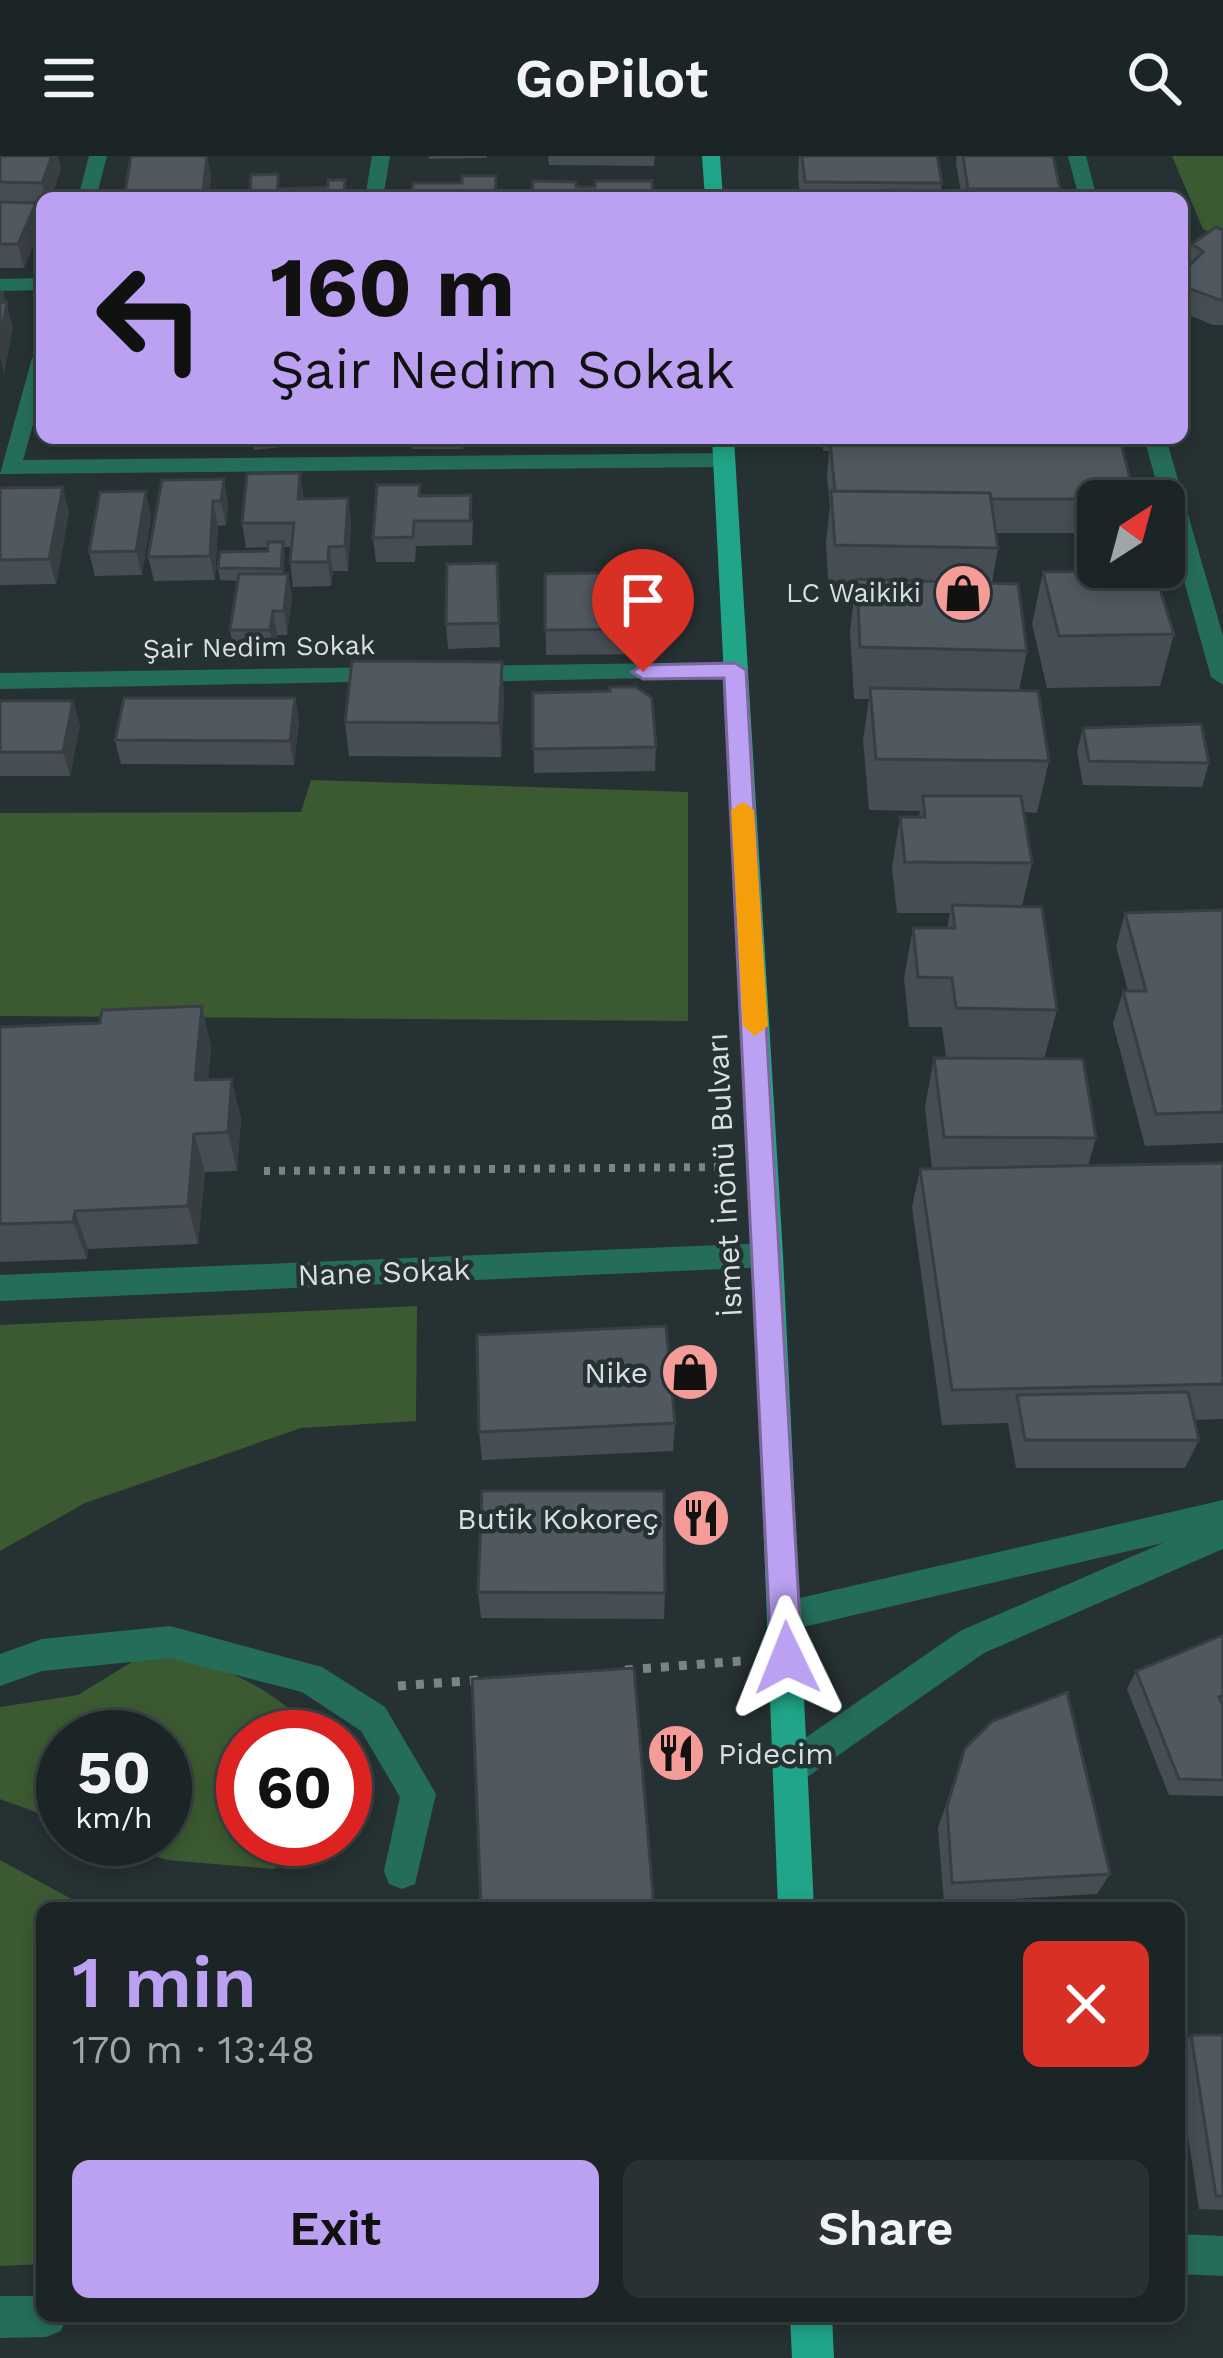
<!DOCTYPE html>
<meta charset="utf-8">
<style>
:root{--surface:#1c2526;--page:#293132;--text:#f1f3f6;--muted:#a0a5a7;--line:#3a4243;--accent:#bca0f2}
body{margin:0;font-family:"Work Sans",sans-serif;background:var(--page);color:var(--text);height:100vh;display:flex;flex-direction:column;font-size:45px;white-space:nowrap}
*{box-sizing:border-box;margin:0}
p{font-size:39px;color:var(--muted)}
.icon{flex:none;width:66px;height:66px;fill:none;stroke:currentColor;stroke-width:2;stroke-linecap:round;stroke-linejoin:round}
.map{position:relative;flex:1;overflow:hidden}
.sheet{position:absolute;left:36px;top:1746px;width:1149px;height:420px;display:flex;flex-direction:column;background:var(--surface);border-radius:18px;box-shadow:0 6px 18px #0003,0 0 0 3px var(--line)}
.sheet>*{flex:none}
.banner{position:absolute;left:36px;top:36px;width:1152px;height:252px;border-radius:18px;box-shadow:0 6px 18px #0003,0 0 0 3px var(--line);background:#bca0f2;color:#111;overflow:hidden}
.needle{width:78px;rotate:36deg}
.buttons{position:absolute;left:1077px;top:324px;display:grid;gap:24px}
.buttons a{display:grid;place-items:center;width:108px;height:108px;border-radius:18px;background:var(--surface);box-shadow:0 6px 18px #0003,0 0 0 3px var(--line);font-size:60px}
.speed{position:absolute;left:36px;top:1554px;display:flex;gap:24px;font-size:60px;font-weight:700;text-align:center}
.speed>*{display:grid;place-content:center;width:156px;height:156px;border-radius:50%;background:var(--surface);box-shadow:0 6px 18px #0003,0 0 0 3px var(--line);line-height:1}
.speed small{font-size:30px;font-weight:400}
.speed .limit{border:18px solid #d22;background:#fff;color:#111}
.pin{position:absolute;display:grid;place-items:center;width:102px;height:102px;color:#fff;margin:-123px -51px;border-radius:50% 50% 50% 0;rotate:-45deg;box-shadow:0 0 12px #0007}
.pin .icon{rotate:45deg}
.me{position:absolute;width:132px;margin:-66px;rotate:358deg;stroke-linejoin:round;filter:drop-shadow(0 0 9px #0008)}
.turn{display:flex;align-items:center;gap:42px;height:252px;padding:0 36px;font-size:54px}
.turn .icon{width:156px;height:156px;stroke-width:2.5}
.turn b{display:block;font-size:84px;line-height:102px}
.round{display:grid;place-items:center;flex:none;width:126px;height:126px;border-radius:18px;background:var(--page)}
.head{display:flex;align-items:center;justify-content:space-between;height:204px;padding:0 36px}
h1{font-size:72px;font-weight:600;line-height:90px;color:var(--accent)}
.primary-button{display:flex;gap:24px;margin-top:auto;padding:24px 36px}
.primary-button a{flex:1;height:138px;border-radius:18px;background:var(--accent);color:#111;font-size:48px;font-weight:600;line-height:138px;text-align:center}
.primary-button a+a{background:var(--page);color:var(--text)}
header{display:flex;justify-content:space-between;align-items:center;height:156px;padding:0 36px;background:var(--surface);font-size:54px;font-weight:600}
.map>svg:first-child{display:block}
.green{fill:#3b5a31}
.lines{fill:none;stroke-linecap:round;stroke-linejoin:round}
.path-far1{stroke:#7a8485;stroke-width:8;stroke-dasharray:6 9;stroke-linecap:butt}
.path{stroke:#7a8485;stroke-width:9;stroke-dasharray:8 10;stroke-linecap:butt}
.minor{fill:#256d5b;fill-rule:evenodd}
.major{fill:#20a588;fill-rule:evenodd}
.wall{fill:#464d53}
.shaded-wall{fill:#393e43}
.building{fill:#515960;stroke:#393e43;stroke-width:3}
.route{fill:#bca0f2;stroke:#7a689d;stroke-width:3}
.slow{fill:#f59e0b}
.labels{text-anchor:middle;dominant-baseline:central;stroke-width:9;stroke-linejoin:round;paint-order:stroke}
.far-poi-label{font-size:27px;fill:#d8dfe0;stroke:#263133;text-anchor:end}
.far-street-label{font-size:27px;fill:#d8dfe0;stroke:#263133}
.street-label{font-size:30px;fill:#d8dfe0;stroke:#263133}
.poi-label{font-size:30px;fill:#d8dfe0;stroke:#263133;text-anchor:end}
</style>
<header><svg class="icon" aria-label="menu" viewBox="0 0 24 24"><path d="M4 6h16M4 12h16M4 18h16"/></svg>GoPilot<svg class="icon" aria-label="search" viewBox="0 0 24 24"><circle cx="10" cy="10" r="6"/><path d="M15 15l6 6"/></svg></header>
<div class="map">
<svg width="1223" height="2202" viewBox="0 0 1223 2202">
<rect width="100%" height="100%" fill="#263133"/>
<path class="green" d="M1172,0H1223V83L1203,73Z
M311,624L688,636V865L0,860V657L301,656Z
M417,1150L416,1265L301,1272L85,1347L0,1395V1169Z
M148,1496C228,1512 256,1521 317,1577L319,1581H243V1683H324L321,1692L274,1713L167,1704L109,1683H165V1581H63V1666L0,1643V1551L78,1539Z
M0,1704L88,1752H42V2108L0,2110Z"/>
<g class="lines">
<path class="path-far1" d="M264,1015L725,1011"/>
<path class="path" d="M625,1514L742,1505
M398,1530L479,1524"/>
<path class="minor" d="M89,0H107L96,42H78Z
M372,0H390L383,42H365Z
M1068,0H1086L1097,42H1079Z
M42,122V134L0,135V123Z
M42,196V237L23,304L724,297L735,304L724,311L0,318L32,202Z
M1144,282H1166L1223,480V529L1211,521Z
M735,506L747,514L743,520L462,526L450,518L462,510Z
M390,511L398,513V525L0,533V517Z
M768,1087L779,1090L783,1099L779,1108L768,1111L0,1145V1119Z
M1223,1344V1393L984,1497L803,1624L791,1629L779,1624L773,1612L779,1600L960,1475L1163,1387L786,1475L774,1470L769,1459L774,1448Z
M170,1470L322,1511L385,1551L436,1638L415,1728L402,1733L389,1728L384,1715L400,1641L361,1575L302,1536L170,1502L42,1515L0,1530V1498L42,1483Z
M1179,2078L1223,2080V2120L1179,2118Z
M0,2140H42V2160H67L61,2175L46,2181L0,2182Z"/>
<path class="major" d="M702,0H720L723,42H705Z
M712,282H734L783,1099L814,1752H778L753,1099Z
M790,2160H832L834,2202H792Z"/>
</g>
<path class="wall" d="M0,0L61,13L51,42H42V50H36L41,70L24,112H0Z
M429,0H487V2L429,3Z
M548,0H655L654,10L549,9Z
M799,0H937L942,27L940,42H800L798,19Z
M957,0H1053L1060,33L1059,42H962L956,7Z
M211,19L209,42H126L125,37Z
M1223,74V169H1213L1182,156V117L1187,112L1192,88Z
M240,282H304L303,289L254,294L253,285H240Z
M411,282H462L463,293H412Z
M822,282H979L978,287H1004L1003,282H1112L1111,286L1135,343L1134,345H1098V377H996L998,392L992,427L1027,495L1019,534L1049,605L1037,657L1024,656L1032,707L1022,750L1057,854L1044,903L946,901L942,871H909L904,822L913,772H947L950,757H897L892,712L900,661H919L920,655L869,654L863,584L869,543H854L850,475L854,442L829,441L826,387L830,350L827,321L829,295H823Z
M162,324L228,347L226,369L218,370L215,424L154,425L148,401Z
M420,329L421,340L473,364L472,389L416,390L415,406H376L373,382Z
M0,332L69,356L56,428L0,429Z
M348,342L351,367L348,415H333L331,430L293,431L290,406L291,391H284V418H288L292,442L287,479H277L274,498H234L230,474L238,425L220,424L218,412L268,395V391L246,392L242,367L304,343Z
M151,360L142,419L95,420L89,396Z
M497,407L500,491L448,493L446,468Z
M1043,416L1174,478L1160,530L1047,532L1032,468Z
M545,418L657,445L666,467V491H653V498L546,499Z
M610,535L656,591L655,615L534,617L533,537Z
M504,540L501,601L349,600L345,566Z
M295,542L299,566L294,609L121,608L115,584Z
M0,545H73L80,569L70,620H0Z
M1083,572L1209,607L1202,631L1083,629L1077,596Z
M1223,754V987L1145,990L1113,868L1123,835H1128L1116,790L1125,757Z
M0,871L211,890L208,924L241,962L237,1015L205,1016L198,1088L88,1093L87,1103L0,1106Z
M934,902L1096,982L1088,1010L1223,1007V1263L1194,1264L1199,1284L1185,1312H1016L1008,1267L942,1269L912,1051L920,1013H932L925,951Z
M675,1267L673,1295L482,1304L479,1276Z
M478,1436L665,1437L664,1463L481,1462Z
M1223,1479V1640L1169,1639L1127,1533L1136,1515Z
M965,1592L1110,1718L1097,1738L944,1747L938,1672Z
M1191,1879H1223V2054L1199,2053L1179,1921V1892Z"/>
<path class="shaded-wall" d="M52,0H58L61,13L51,42H46L42,27Z
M207,0L211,19L209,42H204L203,35Z
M36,47L41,70L24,112L18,88Z
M3,136L13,171L4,218L0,202L1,147Z
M300,317L304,341L301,367L298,343Z
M224,323L228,347L226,369L221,345Z
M63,331L69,356L56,428L49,403Z
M146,335L151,360L142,419L136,395Z
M348,342L351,367L348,415L345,390Z
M213,345L218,370L215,424L210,400Z
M283,386L285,399L283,426L281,413Z
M329,391L333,415L331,430L328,406Z
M288,418L292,442L287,479L284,455Z
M273,455L277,479L274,498L270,474Z
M502,506L504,540L501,601L499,567Z
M295,542L299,566L294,609L290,585Z
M73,545L80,569L70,620L63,596Z
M202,850L211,890L205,963L195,924Z
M232,923L241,962L237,1015L228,976Z
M194,978L205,1016L198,1088L188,1050Z
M75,1055L88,1093L87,1103L73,1066Z"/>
<path class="building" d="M0,0H52L42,27L0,26Z
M131,0H207L203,35L125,37Z
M802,0H937L942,27L805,26Z
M963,0H1053L1060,33H968Z
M278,18V33L328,31V24H345L344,42H250L251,19Z
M462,20H496L495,42H411L413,27H462Z
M533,25L576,26V31H595V25H652L653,42H532Z
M0,46L36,47L18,88H0Z
M1216,71L1223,74V145L1182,130V117L1203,96L1192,88Z
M0,136H3L1,147L7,146L0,183Z
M830,287H1121L1135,343H991L990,337L835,335Z
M300,317L298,343L348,342L345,390L329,391L328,406H290L294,367H242L247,318Z
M224,323L221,345H213L210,400L148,401L162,324Z
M377,329H420L419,340L471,339L470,365H414L413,381L373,382Z
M63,331L49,403L0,404V332Z
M146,335L136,395L89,396L100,336Z
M831,335L990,337L998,392L835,389Z
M268,386H283L281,413L218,412L220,396L268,395Z
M497,407L499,467L446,468L447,408Z
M1154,414L1174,478L1059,480L1043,416Z
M655,416L657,445H665L666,467H653L654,473L545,474V418Z
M239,418H288L284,455H273L270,474H230Z
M857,423L1018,428L1027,495L860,491Z
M352,505L502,506L499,567L345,566Z
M610,531H636L652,542L656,591L533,593V537L610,535Z
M870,532L1038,535L1049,605L876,603Z
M124,542H295L290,585L115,584Z
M0,545H73L63,596H0Z
M1201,568L1209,607L1089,605L1083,572Z
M923,640H1021L1032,707L905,706L900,661H925Z
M952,749L1042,751L1057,854L956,852L952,822L918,821L913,772H955Z
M1223,754V956L1156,958L1123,835H1146L1125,757Z
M202,850L195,924L232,923L228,976L194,978L188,1050L75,1055L73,1066L0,1068V871L100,867L102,854Z
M934,902L1083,903L1096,982L944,981Z
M1223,1007V1228L952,1234L920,1013Z
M666,1170L675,1267L479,1276L477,1179Z
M1188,1236L1199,1284H1025L1017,1239Z
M482,1335H664L665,1437L478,1436Z
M1223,1479V1540L1219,1541L1223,1550V1624L1179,1623L1136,1515Z
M634,1512L654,1752H481L472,1523Z
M1067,1536L1110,1718L952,1727L947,1650L965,1592L993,1565Z
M1191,1879H1223V2040H1216Z"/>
<path class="route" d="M735,507L746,514L802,1502L798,1512L787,1517L776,1512L771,1502L724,522L643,523L632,516L643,509Z"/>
<path class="slow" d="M743,646L754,654L768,870L755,880L743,870L731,654Z"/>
<defs>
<symbol id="shop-disc" viewBox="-11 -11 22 22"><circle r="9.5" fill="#f59b98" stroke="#263133"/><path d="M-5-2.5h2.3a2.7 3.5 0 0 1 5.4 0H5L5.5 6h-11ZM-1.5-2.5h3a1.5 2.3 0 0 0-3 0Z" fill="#111"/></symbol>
<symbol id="restaurant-disc" viewBox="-11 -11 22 22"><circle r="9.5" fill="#f59b98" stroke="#263133"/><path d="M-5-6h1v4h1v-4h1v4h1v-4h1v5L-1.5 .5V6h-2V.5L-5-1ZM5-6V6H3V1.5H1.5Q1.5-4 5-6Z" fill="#111"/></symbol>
</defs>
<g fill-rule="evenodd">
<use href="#shop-disc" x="930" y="404" width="66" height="66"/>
<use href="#shop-disc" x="657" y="1183" width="66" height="66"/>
<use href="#restaurant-disc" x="668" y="1329" width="66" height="66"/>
<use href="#restaurant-disc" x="643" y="1564" width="66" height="66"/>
</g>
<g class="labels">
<g class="far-poi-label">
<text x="921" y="437">LC Waikiki</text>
</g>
<g class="far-street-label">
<text transform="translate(259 491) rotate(-1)">Şair Nedim Sokak</text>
</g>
<g class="street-label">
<text transform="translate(724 1019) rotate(-93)">İsmet İnönü Bulvarı</text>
<text transform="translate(384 1116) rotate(-2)">Nane Sokak</text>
</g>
<g class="poi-label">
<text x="648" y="1216">Nike</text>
<text x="659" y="1362">Butik Kokoreç</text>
<text x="718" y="1597" text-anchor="start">Pidecim</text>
</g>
</g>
</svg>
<div class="buttons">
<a><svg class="needle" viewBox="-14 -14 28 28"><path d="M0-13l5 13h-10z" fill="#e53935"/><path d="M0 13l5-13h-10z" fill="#a0a5a7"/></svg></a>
</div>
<div class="speed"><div>50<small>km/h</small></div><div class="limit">60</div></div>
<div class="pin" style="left:643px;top:516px;background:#d93025"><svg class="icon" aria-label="arrive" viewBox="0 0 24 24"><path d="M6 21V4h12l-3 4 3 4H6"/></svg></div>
<svg class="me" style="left:787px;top:1502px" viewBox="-20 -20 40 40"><path d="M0-17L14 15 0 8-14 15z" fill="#bca0f2" stroke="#fff" stroke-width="4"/></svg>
<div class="banner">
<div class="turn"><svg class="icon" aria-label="left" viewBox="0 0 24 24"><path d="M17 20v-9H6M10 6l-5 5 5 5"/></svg><div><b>160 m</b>Şair Nedim Sokak</div></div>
</div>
<section class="sheet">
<div class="head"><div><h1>1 min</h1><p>170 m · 13:48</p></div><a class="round" style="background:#d93025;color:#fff"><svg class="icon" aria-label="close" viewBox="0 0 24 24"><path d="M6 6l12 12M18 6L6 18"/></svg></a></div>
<div class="primary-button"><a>Exit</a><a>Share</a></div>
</section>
</div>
